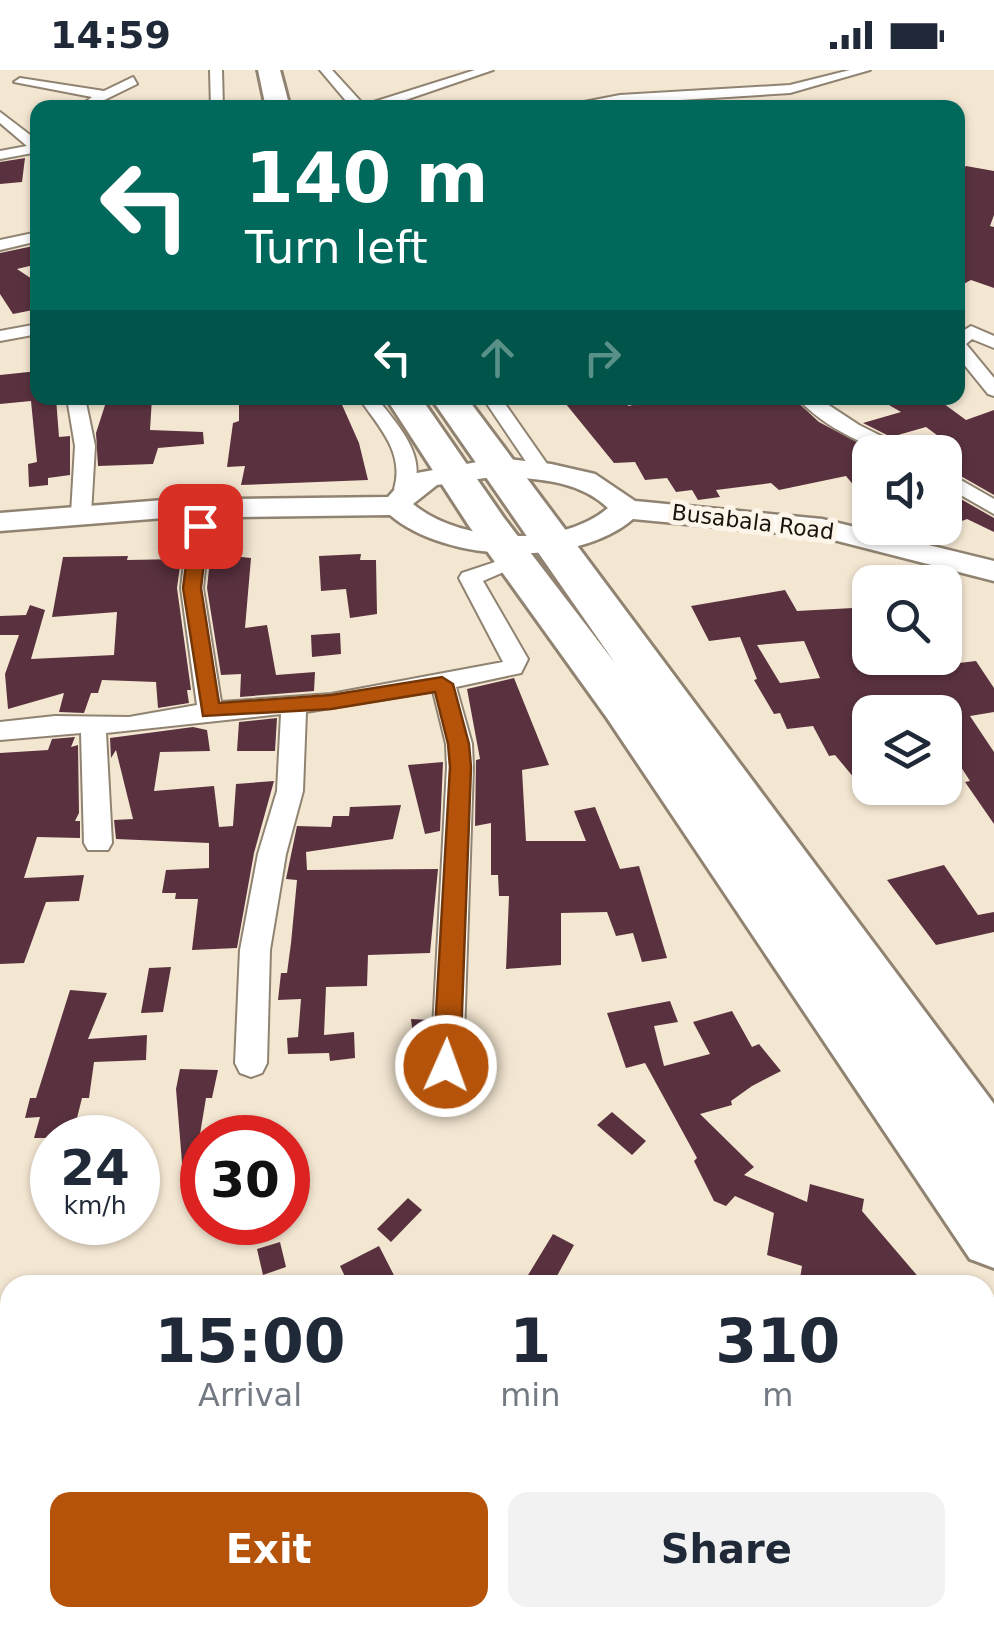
<!DOCTYPE html>
<style>
:root{--surface:#fff;--page:#f2f2f3;--text:#1f2937;--muted:#747a83;--accent:#b45309}
body{margin:0;font-family:"DejaVu Sans",sans-serif;background:var(--page);color:var(--text);height:100vh;display:flex;flex-direction:column;font-size:38px;white-space:nowrap}
*{box-sizing:border-box;margin:0}
p{font-size:32px;color:var(--muted)}
.icon{flex:none;width:55px;height:55px;fill:none;stroke:currentColor;stroke-width:2;stroke-linecap:round;stroke-linejoin:round}
.map{position:relative;flex:1;overflow:hidden}
.details{position:absolute;left:0px;top:1205px;width:995px;height:352px;display:flex;flex-direction:column;background:var(--surface);border-radius:30px 30px 0 0;box-shadow:0 2px 8px #0004}
.details>*{flex:none}
.guide{position:absolute;left:30px;top:30px;width:935px;height:305px;border-radius:20px;box-shadow:0 2px 8px #0004;background:#00695c;color:#fff;overflow:hidden}
.buttons{position:absolute;left:852px;top:365px;display:grid;gap:20px}
.buttons a{display:grid;place-items:center;width:110px;height:110px;border-radius:20px;background:var(--surface);box-shadow:0 2px 8px #0004;font-size:50px}
.speed{position:absolute;left:30px;top:1045px;display:flex;gap:20px;font-size:50px;font-weight:700;text-align:center}
.speed>*{display:grid;place-content:center;width:130px;height:130px;border-radius:50%;background:var(--surface);box-shadow:0 2px 8px #0004;line-height:1}
.speed small{font-size:25px;font-weight:400}
.speed .limit{border:15px solid #d22;background:#fff;color:#111}
.pin{position:absolute;display:grid;place-items:center;width:85px;height:85px;color:#fff;margin:-42px;border-radius:20px;box-shadow:0 5px 15px #0006}
.me{position:absolute;width:110px;margin:-55px;rotate:2deg;stroke-linejoin:round;filter:drop-shadow(0 0 8px #0008)}
.turn{display:flex;align-items:center;gap:35px;height:210px;padding:0 50px;font-size:45px}
.turn .icon{width:130px;height:130px;stroke-width:2.5}
.turn b{display:block;font-size:70px;line-height:85px}
.lanes{display:flex;align-items:center;height:95px;padding:0 50px;background:#0003;justify-content:center;gap:50px;direction:ltr}
.lanes .off{opacity:.35}
.eta{display:flex;justify-content:space-evenly;align-items:center;height:170px;text-align:center}
.eta b{font-size:60px;font-weight:800;line-height:70px}
.cta{display:flex;gap:20px;margin-top:auto;padding:20px 50px}
.cta a{flex:1;height:115px;border-radius:20px;background:var(--accent);color:#fff;font-size:40px;font-weight:800;line-height:115px;text-align:center}
.cta a+a{background:var(--page);color:var(--text)}
.status{display:flex;justify-content:space-between;align-items:center;height:70px;padding:0 50px;background:var(--surface);direction:ltr}
.status svg{height:28px;fill:currentColor}
.map>svg:first-child{display:block}
.building{fill:#5a323f;fill-rule:evenodd}
.lines{fill:none;stroke-linecap:round;stroke-linejoin:round}
.street-casing{stroke:#908371;stroke-width:4}
.secondary-casing{stroke:#908371;stroke-width:5}
.highway-casing{stroke:#908371;stroke-width:6}
.street{fill:#fff;fill-rule:evenodd}
.secondary{fill:#fff;fill-rule:evenodd}
.highway{fill:#fff;fill-rule:evenodd}
.route{fill:#b45309;stroke:#753606;stroke-width:2.5}
.labels{text-anchor:middle;dominant-baseline:central;stroke-width:10;stroke-linejoin:round;paint-order:stroke}
.far-street-label{font-size:22px;fill:#18140d;stroke:#fdf5e9}
</style>
<div class="status"><b>14:59</b><svg viewBox="0 0 49 12"><path d="M0 12V9h3v3zM5 12V6h3v6zM10 12V3h3v9zM15 12V0h3v12zM26 1h20v11H26zM47 4h2v5h-2z"/></svg></div>
<div class="map">
<svg width="994" height="1557" viewBox="0 0 994 1557">
<rect width="100%" height="100%" fill="#f4e7d2"/>
<path class="building" d="M25,88L22,112L0,114V92Z
M966,96L994,101V145L990,156L994,157V218L971,210L958,217V105Z
M38,175V194L17,199L38,213V239L13,244L0,224V183Z
M38,301V328H56L59,367L70,366V405L48,408V415L29,417L28,394L37,392L31,331L0,334V305Z
M152,328L150,360L203,362L204,374L158,378L153,394L98,396L96,363L107,329Z
M239,328H339L359,373L368,410L241,415L245,396L227,397L233,353L239,351Z
M561,328H627L628,336L669,328H793L819,352L870,379V435L846,406L779,420L771,413L716,420L720,427L698,430L692,420L676,422L667,408L645,410L635,392L614,393Z
M877,328H936L966,350L994,340V425L945,397V371L926,357L891,367L863,353L901,342Z
M945,420L994,448V462L967,449L954,454L945,447Z
M361,484L360,490H376L377,544L350,548L346,519L321,521L319,486Z
M128,486L127,490L181,489L177,518L191,620H187L189,633L158,638L156,612L102,610L98,623H91L84,643L59,642L64,623L8,639L5,604L19,565H0V546L26,545L30,535L45,540L31,589L114,585L117,542L52,547L63,487Z
M232,486L251,488L245,558L267,555L276,605L315,602L314,621L240,627L241,604L221,605L207,518L210,489Z
M785,520L797,541L853,538L860,553L870,552V588H945L942,595L976,591L994,618V642L970,646L994,682V754L965,712L970,711L945,672V642H909L906,637L870,642V727L835,685L829,686L813,656L787,659L780,643L774,644L754,610L757,609L740,567L709,571L691,536ZM804,571L820,608L780,613L757,575Z
M340,563L341,584L312,587L311,565Z
M514,608L549,695L522,700L526,771H586L574,741L595,737L620,799L639,796L667,888L642,892L633,863L616,866L607,842L561,843V895L506,899L509,826H499L498,805H491V753L475,756L476,690L480,689L467,619Z
M277,648L275,681H237L239,652Z
M193,657L207,660L210,681L160,682L154,721L214,716L219,757L233,756L236,714L274,711L254,783L237,878L192,880L198,829H175L176,823H162L166,800L209,798V773L116,769L114,750L133,749L116,680L111,688L110,668Z
M75,667L71,677L78,675L79,743L75,751H80V768L37,767L24,808L84,805L79,831L46,832L24,893L0,894V683L48,680L52,669Z
M443,692L440,761L425,764L408,695Z
M401,735L393,769L306,782L307,800L438,799L430,883L368,885L367,916L326,917L324,965L354,962L355,988L330,991L329,983L288,984L287,968L298,967L301,929L278,930L281,903H287L291,873L297,810L286,809L297,756L331,757L333,746H349L350,737Z
M944,795L978,845L994,842V862L936,875L887,810Z
M171,897L163,942L141,943L149,898Z
M70,920L107,923L88,969L147,965L146,990L94,992L89,1028H82L72,1068H34L40,1047L25,1048L30,1028H36Z
M670,931L678,952L654,956L664,996L710,984L693,952L732,941L752,977L759,974L781,1001L752,1016L731,1031L732,1035L700,1044L754,1097L744,1105L807,1132L810,1114L864,1129L862,1141L921,1210L880,1207L879,1215H799L802,1196L767,1185L774,1143L735,1126L726,1136L714,1131L694,1091L697,1088L645,993L626,998L607,943Z
M411,949L430,950L428,999L417,1000Z
M180,999L218,1000L212,1028H206L198,1076L202,1075V1099L195,1100L192,1118L184,1117L176,1019Z
M612,1042L646,1071L632,1085L597,1055Z
M408,1128L422,1140L391,1172L377,1159Z
M553,1164L574,1175L552,1215H522Z
M280,1172L286,1197L263,1205L257,1179Z
M379,1176L399,1215H349L340,1196Z"/>
<g class="lines">
<defs>
<path id="street" d="M210,0H222L223,38H211Z
M320,0H332L364,35L475,0H493L382,38H352Z
M850,0H870L790,23L553,38L620,25L790,15Z
M133,7L137,14L90,37L84,33L92,27L14,12L20,8L104,21Z
M0,42L38,71V82L0,89V81L27,76L0,53Z
M38,162V171L0,180V170Z
M38,254V264L0,271V261Z
M971,256L994,266V278L972,269L966,274L994,308V326L988,324L958,287V264Z
M67,328H85L95,376L91,444L81,450L71,444L75,376Z
M359,328H377C397,355 430,387 411,423L404,425L394,419C405,382 378,356 359,328Z
M483,328H501L552,401L549,405H535Z
M797,328H818L859,355L913,382C873,384 824,357 797,328Z
M945,401L994,429V444L945,416Z
M201,432L211,438L203,518L221,632L331,624L503,592L459,508L462,503L516,485L527,492L483,511L528,589L521,603L456,617L472,674L473,697L463,996L458,1006L447,1010L436,1006L431,996L447,697L446,674L433,621L306,642L303,721L286,784L270,880L267,993L262,1003L251,1007L240,1003L235,993L240,880L258,784L277,721L281,644L106,663L112,773L108,780H88L84,773L81,663L0,670V652L55,646L129,647L197,635L181,518L191,438Z"/>
<path id="secondary" d="M499,388L551,394L595,404L635,431L822,449L994,491V511L822,467L633,449C576,498 446,493 390,445L164,448L0,461V443L164,430L388,427L404,409L417,403ZM499,406C538,409 579,410 608,438C560,479 460,473 413,434L437,415Z"/>
<path id="highway" d="M258,0H280L290,38H266Z
M386,328H421L504,448L615,593L431,328H467L994,1034V1198L970,1189L607,648L469,456Z"/>
</defs>
<use href="#street" class="street-casing"/>
<use href="#secondary" class="secondary-casing"/>
<use href="#highway" class="highway-casing"/>
<use href="#street" class="street"/>
<use href="#secondary" class="secondary"/>
<use href="#highway" class="highway"/>
</g>
<path class="route" d="M200,451L208,456L201,518L219,633L331,625L442,607L453,614L469,674L471,697L460,996L456,1004L446,1008L437,1004L433,996L450,697L448,674L435,622L331,639L203,646L183,518L191,456Z"/>
<g class="labels">
<g class="far-street-label">
<text transform="translate(753 452) rotate(7)">Busabala Road</text>
</g>
</g>
</svg>
<div class="buttons">
<a><svg class="icon" aria-label="sound" viewBox="0 0 24 24"><path d="M4 9h4l5-4v14l-5-4H4zM17 9q2 3 0 6"/></svg></a>
<a><svg class="icon" aria-label="search" viewBox="0 0 24 24"><circle cx="10" cy="10" r="6"/><path d="M15 15l6 6"/></svg></a>
<a><svg class="icon" aria-label="layers" viewBox="0 0 24 24"><path d="M12 4l9 5-9 5-9-5zM3 14l9 5 9-5"/></svg></a>
</div>
<div class="speed"><div>24<small>km/h</small></div><div class="limit">30</div></div>
<div class="pin" style="left:200px;top:456px;background:#d93025"><svg class="icon" aria-label="arrive" viewBox="0 0 24 24"><path d="M6 21V4h12l-3 4 3 4H6"/></svg></div>
<svg class="me" style="left:446px;top:996px" viewBox="-20 -20 40 40"><circle r="17" fill="#b45309" stroke="#fff" stroke-width="3"/><path d="M0-11L8 9 0 5-8 9z" fill="#fff"/></svg>
<div class="guide">
<div class="turn"><svg class="icon" aria-label="left" viewBox="0 0 24 24"><path d="M17 20v-9H6M10 6l-5 5 5 5"/></svg><div><b>140 m</b>Turn left</div></div>
<div class="lanes"><svg class="icon" aria-label="left" viewBox="0 0 24 24"><path d="M17 20v-9H6M10 6l-5 5 5 5"/></svg><svg class="icon off" aria-label="ahead" viewBox="0 0 24 24"><path d="M12 20V5M6 11l6-6 6 6"/></svg><svg class="icon off" aria-label="right" viewBox="0 0 24 24"><path d="M7 20v-9h11M14 6l5 5-5 5"/></svg></div>
</div>
<section class="details">
<div class="eta">
<div><b>15:00</b><p>Arrival</p></div>
<div><b>1</b><p>min</p></div>
<div><b>310</b><p>m</p></div>
</div>
<div class="cta"><a>Exit</a><a>Share</a></div>
</section>
</div>
